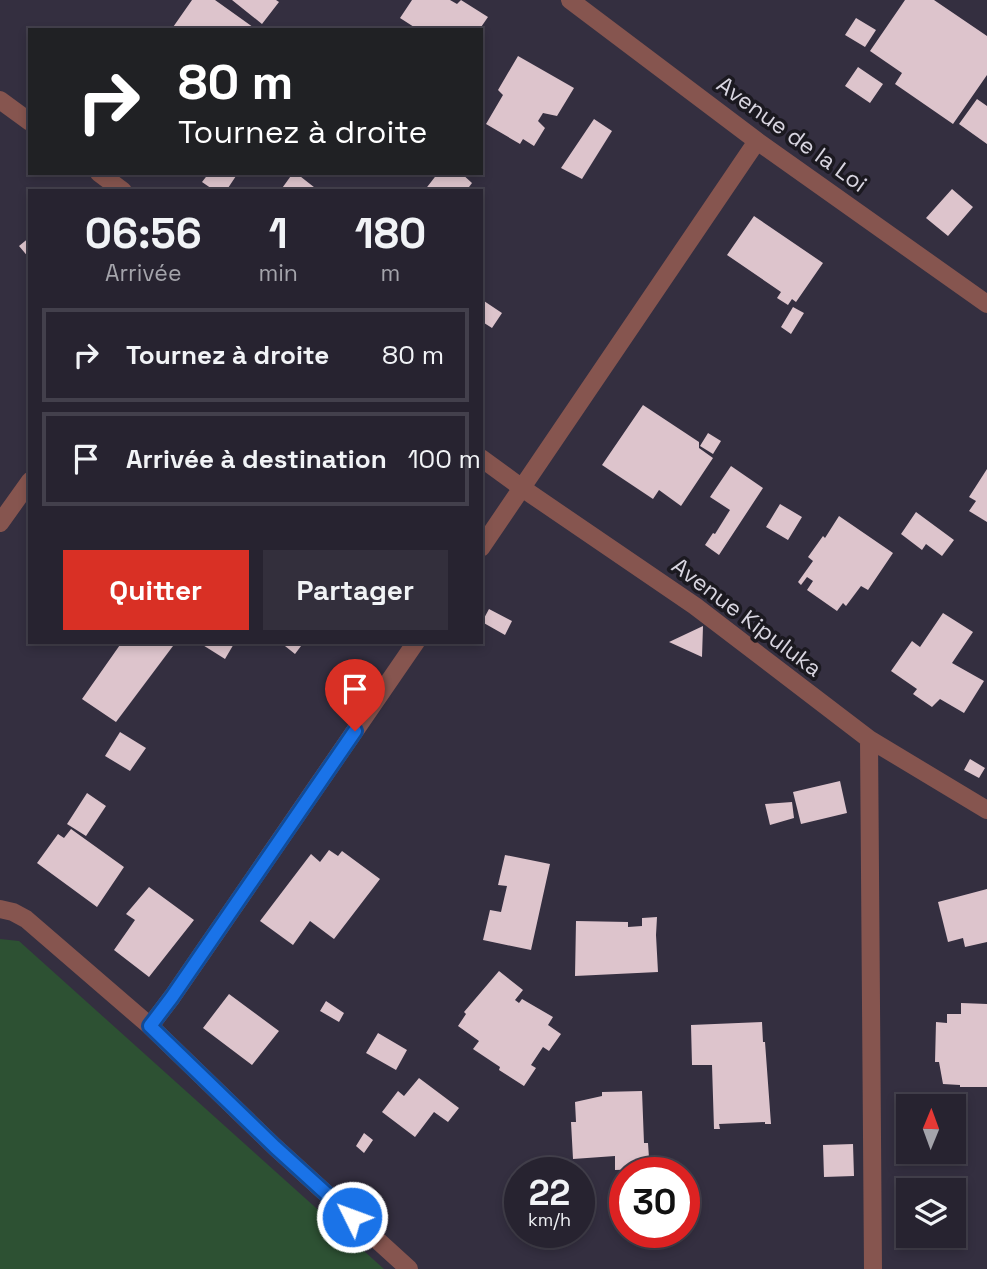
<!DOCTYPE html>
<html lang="fr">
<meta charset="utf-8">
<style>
:root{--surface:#272330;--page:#332f3c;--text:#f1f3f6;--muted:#a4a4ab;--line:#43404c;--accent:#d93025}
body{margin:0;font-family:"Space Grotesk",sans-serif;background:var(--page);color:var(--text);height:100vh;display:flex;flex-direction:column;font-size:26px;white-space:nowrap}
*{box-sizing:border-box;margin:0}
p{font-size:23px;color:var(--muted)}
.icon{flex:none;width:38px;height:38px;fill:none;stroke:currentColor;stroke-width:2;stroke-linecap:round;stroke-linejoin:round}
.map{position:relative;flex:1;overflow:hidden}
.side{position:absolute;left:28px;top:189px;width:455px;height:455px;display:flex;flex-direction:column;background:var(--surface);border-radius:0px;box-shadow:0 4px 10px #0003,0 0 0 2px var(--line)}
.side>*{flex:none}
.hud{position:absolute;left:28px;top:28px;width:455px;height:147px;border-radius:0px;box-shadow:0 4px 10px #0003,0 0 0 2px var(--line);background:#202124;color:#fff;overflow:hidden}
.needle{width:46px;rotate:1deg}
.buttons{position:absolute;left:896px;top:1094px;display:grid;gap:14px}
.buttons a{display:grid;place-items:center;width:70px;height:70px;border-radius:0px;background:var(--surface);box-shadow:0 4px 10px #0003,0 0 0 2px var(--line);font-size:35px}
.speed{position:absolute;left:504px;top:1157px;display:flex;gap:14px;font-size:35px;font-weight:700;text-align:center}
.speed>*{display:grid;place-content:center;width:91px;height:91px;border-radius:50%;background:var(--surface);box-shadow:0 4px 10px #0003,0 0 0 2px var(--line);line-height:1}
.speed small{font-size:18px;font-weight:400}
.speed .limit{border:10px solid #d22;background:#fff;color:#111}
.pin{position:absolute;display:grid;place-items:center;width:60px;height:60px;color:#fff;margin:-72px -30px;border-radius:50% 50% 50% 0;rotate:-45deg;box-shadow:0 0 7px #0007}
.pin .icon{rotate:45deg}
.me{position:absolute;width:77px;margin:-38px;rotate:312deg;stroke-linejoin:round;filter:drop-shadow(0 0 5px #0008)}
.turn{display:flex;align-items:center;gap:24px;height:147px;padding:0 35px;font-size:32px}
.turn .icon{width:91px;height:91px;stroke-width:2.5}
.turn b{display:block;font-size:49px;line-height:60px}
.eta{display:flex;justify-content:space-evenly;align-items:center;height:119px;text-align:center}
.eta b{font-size:42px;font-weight:800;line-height:49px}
.action{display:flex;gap:14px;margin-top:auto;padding:14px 35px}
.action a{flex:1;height:80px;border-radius:0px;background:var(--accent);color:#fff;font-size:28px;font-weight:800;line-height:80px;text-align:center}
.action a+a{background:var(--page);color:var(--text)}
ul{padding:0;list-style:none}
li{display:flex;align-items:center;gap:21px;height:94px;margin:0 14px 10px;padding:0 21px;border:4px solid var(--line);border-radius:0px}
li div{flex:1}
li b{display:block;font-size:26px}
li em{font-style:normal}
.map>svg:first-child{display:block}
.green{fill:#2d5133}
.building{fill:#ddc4cc}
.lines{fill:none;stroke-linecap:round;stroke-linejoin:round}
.minor{stroke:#86554f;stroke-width:18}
.route-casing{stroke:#114b97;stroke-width:18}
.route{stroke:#1a73e8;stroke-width:12}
.labels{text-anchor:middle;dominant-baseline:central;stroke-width:7;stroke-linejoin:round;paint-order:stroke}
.street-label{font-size:23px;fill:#d8d5e0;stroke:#1b1920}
</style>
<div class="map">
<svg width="987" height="1269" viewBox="0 0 987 1269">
<rect width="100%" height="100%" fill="#342f40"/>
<path class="green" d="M0,939L19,941L384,1269H0Z"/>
<path class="building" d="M192,0H215L257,30H171Z
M232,0H276L279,2L262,24Z
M412,0H450L457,4L461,0L488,17L479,30H413L414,27L400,18Z
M905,0H934L987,36V75L953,124L895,84L902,73L870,51Z
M856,18L876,30L865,47L845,35Z
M518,56L574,88L557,116L543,113L538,121L545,128L534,146L523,139L520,144L486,124L503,95L498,90Z
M858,67L883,84L870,103L845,86Z
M977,99L987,106V144L959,124Z
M594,119L612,131L582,179L561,168Z
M209,173H238L226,191H215L202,182Z
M293,173H296L319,191H280Z
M438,173H461L472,183L466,191H424Z
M952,189L973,207L948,236L926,218Z
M754,216L823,263L796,302L792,299L788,305L777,298L781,292L727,255Z
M30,237V259L19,246Z
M481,299L502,313L492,328L481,321Z
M793,307L804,313L791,334L781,327Z
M643,405L699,442V448L713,458L681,506L659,490L653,499L602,465Z
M708,433L721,441L713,454L700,446Z
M731,466L763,488L719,555L705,545L713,533L715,534L730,510L710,497Z
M987,469V522L969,511L976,501L969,497Z
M780,504L802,517L788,540L766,527Z
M916,512L954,540L942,556L926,544L922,550L901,534Z
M839,516L893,553L868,590L861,586L846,606L843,603L837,611L807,590L813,581L807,577L801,585L798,582L813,561L808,557L823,536L825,538Z
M489,609L512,621L505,635L482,622Z
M943,613L973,632L952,663L984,681L964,713L940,699L932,707L913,694L917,689L891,671L912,641L920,647Z
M703,626L702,657L669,642Z
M122,642H176L116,722L82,699Z
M198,642H235L225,659Z
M280,642H304L295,654Z
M120,732L146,748L130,771L105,756Z
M970,759L985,768L979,778L964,770Z
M840,781L847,813L801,824L793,792Z
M87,793L106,806L86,836L67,824Z
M792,802L794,818L770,825L765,804Z
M71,829L124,867L97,907L37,863L58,834L64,838Z
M329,850L338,856L342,851L380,879L334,939L310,921L293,945L260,921L311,854L320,862Z
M505,855L550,864L531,950L483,940L490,910L501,912L507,886L498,885Z
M149,887L194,920L149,977L114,950L135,920L126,914Z
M987,889V942L965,947L963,938L948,942L938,902Z
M657,917L656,935L658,972L575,976L576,921L628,922V927L642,926V918Z
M499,971L523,990L515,1000L519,1003L522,999L553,1017L548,1025L561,1034L549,1051L543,1047L531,1065L536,1068L524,1086L499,1070L500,1067L473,1049L479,1041L458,1026L466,1014L464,1012Z
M229,994L279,1031L252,1065L203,1028Z
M326,1001L344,1013L339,1022L320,1011Z
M961,1003L987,1004V1087H960V1085L943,1084L939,1062H935L936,1022L947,1023V1014H961Z
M762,1022L763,1042H765L771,1124H765V1122L719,1124L720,1129H714L712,1065H692L691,1025Z
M378,1033L407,1050L396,1070L366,1053Z
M419,1078L459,1108L448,1122L434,1112L415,1137L382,1112L398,1091L404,1096Z
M642,1091L644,1143H648L649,1158L640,1159V1169L615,1170V1156L573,1159L571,1122H576L575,1102L602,1096V1092Z
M364,1133L373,1140L364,1153L356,1146Z
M853,1144L854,1176L824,1177L823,1145Z"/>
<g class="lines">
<path class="minor" d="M570,0L757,141L987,304
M0,100L30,122
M99,173L123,191
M481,458L522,488L695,606L869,739L987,810
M0,523L30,481
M481,548L757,141
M869,739L873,1269
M0,909L13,912L26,919L150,1026L275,1147L409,1269
M150,1026L172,997L416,642"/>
</g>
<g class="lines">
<defs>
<path id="route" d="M352,1217L275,1147L150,1026L172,997L355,731"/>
</defs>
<use href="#route" class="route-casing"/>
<use href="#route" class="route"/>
</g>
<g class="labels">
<g class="street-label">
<text transform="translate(792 134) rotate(36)">Avenue de la Loi</text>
<text transform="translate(747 617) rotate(37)">Avenue Kipuluka</text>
</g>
</g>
</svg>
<div class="buttons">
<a><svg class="needle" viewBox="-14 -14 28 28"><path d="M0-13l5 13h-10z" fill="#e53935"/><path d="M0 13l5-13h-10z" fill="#a4a4ab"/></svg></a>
<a><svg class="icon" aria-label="layers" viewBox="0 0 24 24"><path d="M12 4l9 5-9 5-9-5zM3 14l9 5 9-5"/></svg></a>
</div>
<div class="speed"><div>22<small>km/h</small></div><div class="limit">30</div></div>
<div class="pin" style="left:355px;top:731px;background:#d93025"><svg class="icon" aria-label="arrive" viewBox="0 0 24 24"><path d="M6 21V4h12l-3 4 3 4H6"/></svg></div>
<svg class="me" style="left:352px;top:1217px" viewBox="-20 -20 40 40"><circle r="17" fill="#1a73e8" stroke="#fff" stroke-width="3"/><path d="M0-11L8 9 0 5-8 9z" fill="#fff"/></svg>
<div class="hud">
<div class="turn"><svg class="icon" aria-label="right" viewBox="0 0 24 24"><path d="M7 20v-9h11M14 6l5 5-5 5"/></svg><div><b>80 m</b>Tournez à droite</div></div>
</div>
<section class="side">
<div class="eta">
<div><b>06:56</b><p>Arrivée</p></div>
<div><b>1</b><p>min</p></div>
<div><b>180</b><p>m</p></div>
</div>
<ul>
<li><svg class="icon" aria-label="right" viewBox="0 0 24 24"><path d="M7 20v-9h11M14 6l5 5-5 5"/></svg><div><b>Tournez à droite</b></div><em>80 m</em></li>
<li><svg class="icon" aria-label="arrive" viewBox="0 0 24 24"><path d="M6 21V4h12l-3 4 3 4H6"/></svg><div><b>Arrivée à destination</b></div><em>100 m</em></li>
</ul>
<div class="action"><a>Quitter</a><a>Partager</a></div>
</section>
</div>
